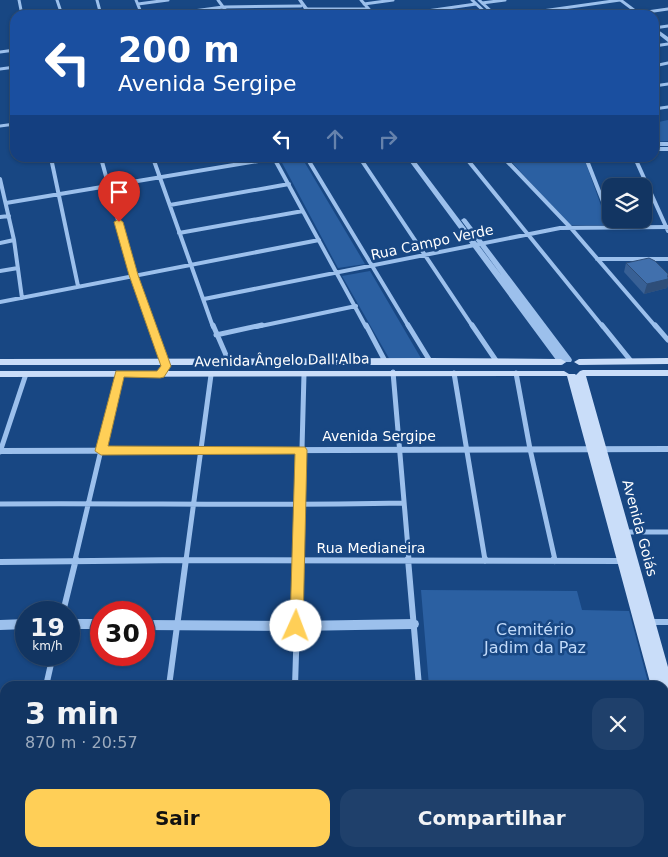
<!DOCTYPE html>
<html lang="pt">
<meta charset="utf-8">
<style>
:root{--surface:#123562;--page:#1f406b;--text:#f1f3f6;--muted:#9cabbe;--line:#315077;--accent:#ffcf57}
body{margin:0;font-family:"DejaVu Sans",sans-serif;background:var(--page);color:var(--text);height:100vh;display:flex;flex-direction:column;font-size:19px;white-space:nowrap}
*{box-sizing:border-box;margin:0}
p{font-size:16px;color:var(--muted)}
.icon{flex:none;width:28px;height:28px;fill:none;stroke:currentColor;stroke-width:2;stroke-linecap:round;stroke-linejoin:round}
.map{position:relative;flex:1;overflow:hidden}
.details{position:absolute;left:0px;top:681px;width:669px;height:176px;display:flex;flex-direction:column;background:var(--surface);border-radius:15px 15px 0 0;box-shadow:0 1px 4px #0004,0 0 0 1px var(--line)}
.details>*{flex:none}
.guide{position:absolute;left:10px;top:10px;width:649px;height:152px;border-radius:15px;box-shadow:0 1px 4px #0004,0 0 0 1px var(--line);background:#1a4fa0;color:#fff;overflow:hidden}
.tools{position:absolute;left:602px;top:178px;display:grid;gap:10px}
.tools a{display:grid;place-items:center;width:50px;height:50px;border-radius:10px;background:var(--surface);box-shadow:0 1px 4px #0004,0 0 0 1px var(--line);font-size:25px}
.speed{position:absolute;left:15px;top:601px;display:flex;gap:10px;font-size:25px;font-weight:700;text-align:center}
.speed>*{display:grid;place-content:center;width:65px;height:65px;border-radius:50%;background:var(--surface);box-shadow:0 1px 4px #0004,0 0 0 1px var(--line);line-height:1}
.speed small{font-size:12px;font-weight:400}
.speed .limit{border:8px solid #d22;background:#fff;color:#111}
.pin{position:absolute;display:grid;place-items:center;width:42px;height:42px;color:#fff;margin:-51px -21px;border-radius:50% 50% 50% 0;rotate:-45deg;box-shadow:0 0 5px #0007}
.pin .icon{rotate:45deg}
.me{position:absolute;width:55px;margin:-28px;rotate:2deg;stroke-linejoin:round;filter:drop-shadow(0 0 4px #0008)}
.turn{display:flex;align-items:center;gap:18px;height:105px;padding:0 25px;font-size:22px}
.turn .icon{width:65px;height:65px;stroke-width:2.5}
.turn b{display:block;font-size:35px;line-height:42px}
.lanes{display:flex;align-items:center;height:48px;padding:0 25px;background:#0003;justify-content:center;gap:25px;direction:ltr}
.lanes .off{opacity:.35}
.round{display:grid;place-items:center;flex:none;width:52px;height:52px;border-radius:15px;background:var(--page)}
.headline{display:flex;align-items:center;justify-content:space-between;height:85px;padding:0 25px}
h1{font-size:30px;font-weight:700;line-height:38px}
.cta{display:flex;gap:10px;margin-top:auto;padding:10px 25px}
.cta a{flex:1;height:58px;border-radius:15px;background:var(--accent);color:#111;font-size:20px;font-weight:700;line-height:58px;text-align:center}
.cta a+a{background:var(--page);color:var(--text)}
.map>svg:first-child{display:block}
.green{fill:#2b60a2}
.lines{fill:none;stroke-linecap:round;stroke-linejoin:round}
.minor-far3{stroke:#9cc0ec;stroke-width:3}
.minor-far2{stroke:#9cc0ec;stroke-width:4}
.minor-far1{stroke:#9cc0ec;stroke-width:5}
.minor{stroke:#9cc0ec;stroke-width:6}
.tertiary{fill:#9cc0ec;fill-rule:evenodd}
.secondary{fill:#c9ddf9;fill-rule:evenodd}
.wall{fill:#386095}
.shaded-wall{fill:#2e4e79}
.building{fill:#4170ad;stroke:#2e4e79}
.route{fill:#ffcf57;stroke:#a68739}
.labels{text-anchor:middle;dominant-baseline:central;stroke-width:5;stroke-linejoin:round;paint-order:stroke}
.street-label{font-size:14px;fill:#fff;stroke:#184783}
.near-park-label{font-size:16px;fill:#c1daf9;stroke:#184783}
</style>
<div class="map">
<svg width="668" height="857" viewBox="0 0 668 857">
<rect width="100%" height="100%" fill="#184783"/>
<path class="green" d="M668,120V141L654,142V123Z
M292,158H302L365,264L338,268L280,159Z
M508,158H584L608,225H569Z
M370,271L422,360H390L342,276Z
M421,590L577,591L582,610L629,611L649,686H429Z
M664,742L668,758V815H664Z"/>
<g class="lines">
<path class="minor-far3" d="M19,0L22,15
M57,0L62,15
M97,0L101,15
M136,0L142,15
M218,0L229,15
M361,0L374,15
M472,0L488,15
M479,0L495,15
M482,3L505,0
M138,4L168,0
M364,4L393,0
M306,9H369
M164,15L223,7L301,6
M229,15H307
M399,15L476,4
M514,15L620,0
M626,15L668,9
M654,28L668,26
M654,46L668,44
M0,52L15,50
M654,66L668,63
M0,69L15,67
M654,86L668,84
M654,109L668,107
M0,126L15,124"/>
<path class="minor-far2" d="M654,144H668
M654,149H668
M51,158L78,286
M101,158L133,275L151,327
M153,158L213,327
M274,158L366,327
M307,158L409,327
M360,158L473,327
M466,158L603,327
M504,158L570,227L656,327
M586,158L613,227
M635,158L668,231
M0,179L14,240L22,298
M6,203L276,158
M170,205L289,184
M0,217L9,216
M179,233L303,211
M0,243L14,240
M597,259H668
M0,271L18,268
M204,299L560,228L668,227
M0,302L319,240
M256,327L356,306"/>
<path class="minor-far1" d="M151,325L164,362
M213,325L229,362
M366,325L385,361
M408,325L430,361
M472,325L497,362
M602,325L631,361
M655,325L668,340
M216,335L262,325
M393,372L409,560
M454,373L485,560
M516,373L530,449L555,560
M0,452L26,374
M0,504C135,503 269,506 404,503
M625,532H668
M75,560L119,374
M186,560L211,375
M299,560L304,374"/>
<path class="minor" d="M408,559L419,686
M485,559V561
M554,559L555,561
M0,562L186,560L622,561
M63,612L76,559
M649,622H668
M46,686L53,655
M169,686L186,559
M295,686L299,559
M148,852V857
M290,852V857
M433,852V857
M7,857L8,852"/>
<path class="tertiary" d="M298,0H302L313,15H308Z
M618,0H623L643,15H638Z
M654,27L668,37V42L654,31Z
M407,158H413L502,276L461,220L464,218L466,219L571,358L572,360L571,362H566L562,365L559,364Z
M668,446V452L0,454V448Z
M26,619V629L0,630V620Z
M69,619H101V629H69Z
M414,619L418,621L419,624L418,627L414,629L297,631L144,630V620L297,621Z"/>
<path class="secondary" d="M430,358L561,359L566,362L561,365H0V359Z
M668,358V364L579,365L574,362L579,359Z
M583,370H668V376H586L668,667V696L664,694V686H651L567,376L0,377V371H564L569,374H575L576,375L580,371Z
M664,705L668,706V733L664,732Z"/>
</g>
<path class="wall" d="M626,263L668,274V284L667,288L644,294L624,272Z"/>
<path class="shaded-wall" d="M668,276V284L667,288L644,294L647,284Z"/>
<path class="building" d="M649,258L655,261L668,274V276H667L668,277V279L647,284L626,263Z"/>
<path class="route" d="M119,219L123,222L138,275L171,366L164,377L160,378L124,377L108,446L305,447L307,450L303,626L301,630L296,632L292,630L290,626L295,454L101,455L95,451L116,371H157L161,366L129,275L114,222Z"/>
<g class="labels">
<g class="street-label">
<text transform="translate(432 242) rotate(-12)">Rua Campo Verde</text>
<text transform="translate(282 360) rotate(-1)">Avenida Ângelo Dall'Alba</text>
<text x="379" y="436">Avenida Sergipe</text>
<text transform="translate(640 528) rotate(75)">Avenida Goiás</text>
<text x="371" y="548">Rua Medianeira</text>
</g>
<g class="near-park-label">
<text x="535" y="629">Cemitério<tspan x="535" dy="18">Jadim da Paz</tspan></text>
</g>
</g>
</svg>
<div class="tools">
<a><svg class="icon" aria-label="layers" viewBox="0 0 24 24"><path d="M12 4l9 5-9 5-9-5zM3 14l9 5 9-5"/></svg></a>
</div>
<div class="speed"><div>19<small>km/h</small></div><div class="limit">30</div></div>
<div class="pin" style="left:119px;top:222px;background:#d93025"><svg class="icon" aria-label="arrive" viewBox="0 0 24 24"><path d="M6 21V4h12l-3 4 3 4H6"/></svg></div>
<svg class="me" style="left:296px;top:626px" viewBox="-20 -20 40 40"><circle r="19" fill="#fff"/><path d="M0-13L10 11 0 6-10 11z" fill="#ffcf57"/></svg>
<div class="guide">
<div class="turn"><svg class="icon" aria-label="left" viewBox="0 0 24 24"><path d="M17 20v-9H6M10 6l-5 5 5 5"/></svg><div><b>200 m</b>Avenida Sergipe</div></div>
<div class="lanes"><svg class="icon" aria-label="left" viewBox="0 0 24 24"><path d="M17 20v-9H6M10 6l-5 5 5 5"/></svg><svg class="icon off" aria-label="ahead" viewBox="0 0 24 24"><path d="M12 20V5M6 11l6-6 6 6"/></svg><svg class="icon off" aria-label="right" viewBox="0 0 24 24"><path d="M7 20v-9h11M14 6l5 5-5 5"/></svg></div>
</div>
<section class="details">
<div class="headline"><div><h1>3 min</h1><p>870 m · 20:57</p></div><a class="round"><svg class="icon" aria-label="close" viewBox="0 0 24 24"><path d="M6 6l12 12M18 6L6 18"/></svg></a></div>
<div class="cta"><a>Sair</a><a>Compartilhar</a></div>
</section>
</div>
